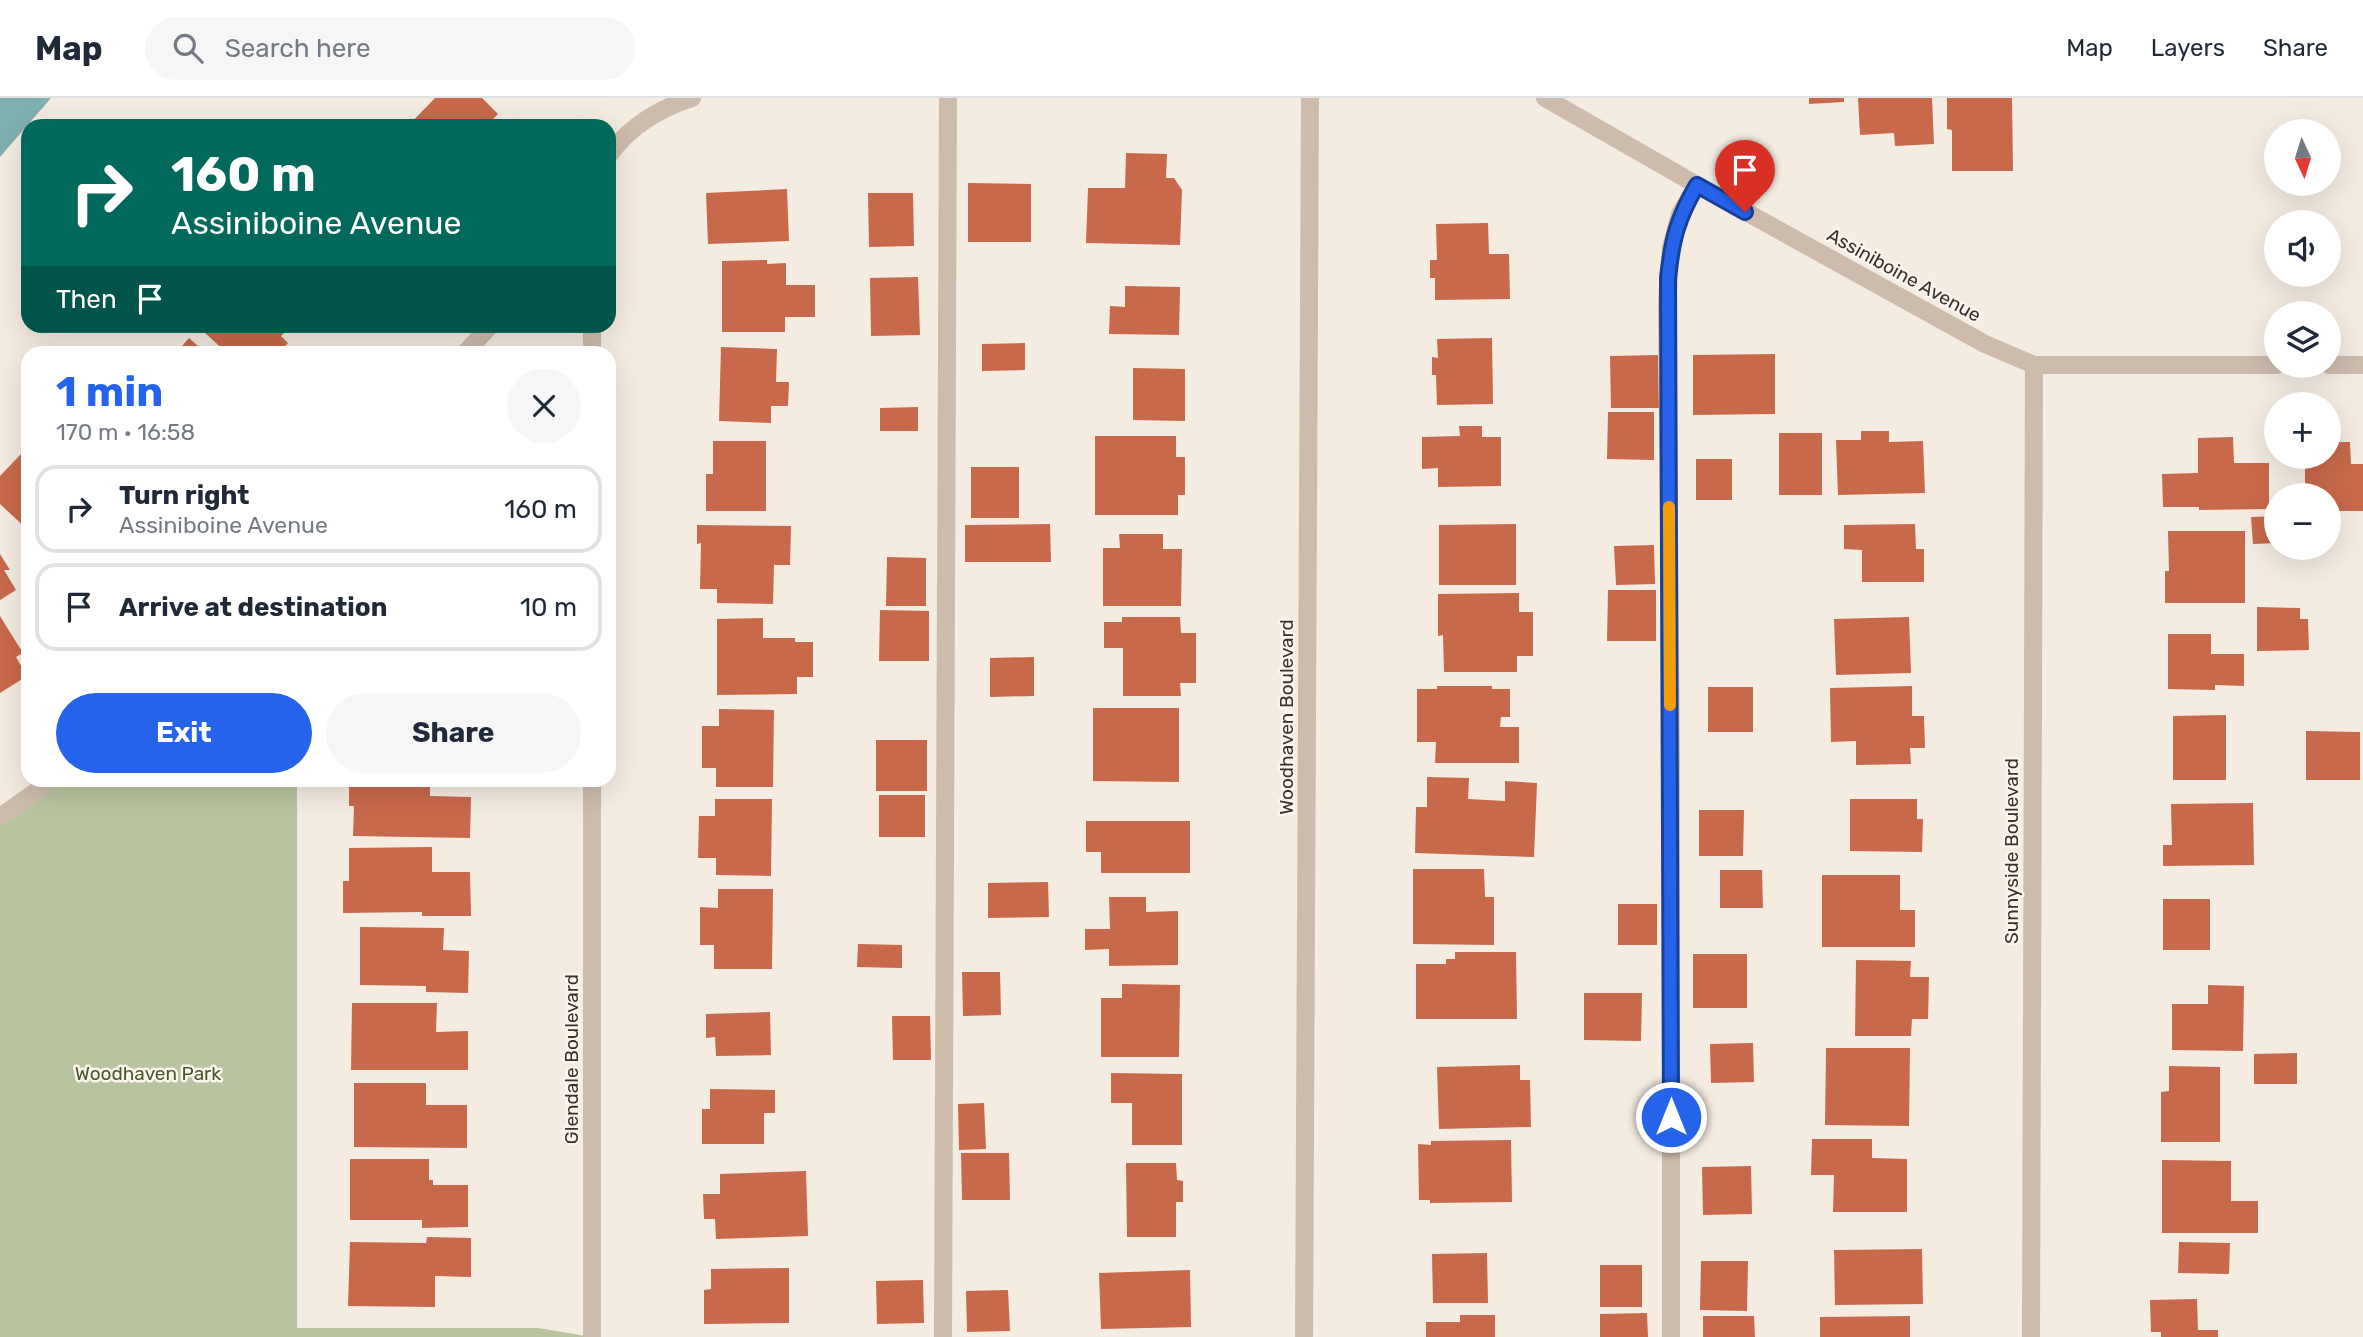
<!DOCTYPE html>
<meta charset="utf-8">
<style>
:root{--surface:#fff;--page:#f6f6f7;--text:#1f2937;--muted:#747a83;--line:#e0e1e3;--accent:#2563eb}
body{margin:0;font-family:Rubik,sans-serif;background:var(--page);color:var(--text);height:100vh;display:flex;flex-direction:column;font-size:26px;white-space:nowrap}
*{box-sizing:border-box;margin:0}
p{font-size:23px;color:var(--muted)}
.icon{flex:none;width:38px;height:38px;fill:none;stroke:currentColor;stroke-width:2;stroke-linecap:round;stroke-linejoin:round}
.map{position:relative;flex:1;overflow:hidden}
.details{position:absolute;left:21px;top:248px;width:595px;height:441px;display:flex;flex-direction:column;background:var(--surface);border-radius:21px;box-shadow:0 7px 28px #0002}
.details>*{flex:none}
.banner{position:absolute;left:21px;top:21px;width:595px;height:214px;border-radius:21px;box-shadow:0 7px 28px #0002;background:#00695c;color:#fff;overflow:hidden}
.needle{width:46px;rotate:176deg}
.buttons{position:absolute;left:2264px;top:21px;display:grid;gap:14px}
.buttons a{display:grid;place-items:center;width:77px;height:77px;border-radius:50%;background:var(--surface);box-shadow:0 7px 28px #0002;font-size:35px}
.pin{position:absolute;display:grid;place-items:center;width:60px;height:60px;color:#fff;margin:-72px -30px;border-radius:50% 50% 50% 0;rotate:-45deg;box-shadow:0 0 7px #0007}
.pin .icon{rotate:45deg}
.me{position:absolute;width:77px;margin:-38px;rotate:0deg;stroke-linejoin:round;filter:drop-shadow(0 0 5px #0008)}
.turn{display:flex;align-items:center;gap:24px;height:147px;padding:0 35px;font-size:32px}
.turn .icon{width:91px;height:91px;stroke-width:2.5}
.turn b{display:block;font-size:49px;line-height:60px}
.then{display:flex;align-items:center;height:66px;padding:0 35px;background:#0003;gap:14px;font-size:26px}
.round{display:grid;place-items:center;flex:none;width:74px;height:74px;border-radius:37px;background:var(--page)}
.headline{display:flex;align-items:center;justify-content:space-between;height:119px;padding:0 35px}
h1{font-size:42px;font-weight:700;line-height:52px;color:var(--accent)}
.button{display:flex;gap:14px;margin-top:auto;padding:14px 35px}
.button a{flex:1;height:80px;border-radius:42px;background:var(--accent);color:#fff;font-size:28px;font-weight:700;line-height:80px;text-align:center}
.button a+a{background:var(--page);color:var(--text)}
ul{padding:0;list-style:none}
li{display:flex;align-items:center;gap:21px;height:88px;margin:0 14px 10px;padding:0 21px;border:4px solid var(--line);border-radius:21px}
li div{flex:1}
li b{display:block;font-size:26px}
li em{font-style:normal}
header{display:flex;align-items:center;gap:42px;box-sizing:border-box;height:98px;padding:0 35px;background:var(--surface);border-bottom:2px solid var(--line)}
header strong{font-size:33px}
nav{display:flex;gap:38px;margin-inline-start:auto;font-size:24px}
.search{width:490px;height:63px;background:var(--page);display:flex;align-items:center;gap:18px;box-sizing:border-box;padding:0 24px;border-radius:38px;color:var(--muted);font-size:26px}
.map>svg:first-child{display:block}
.green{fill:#b8c4a0}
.water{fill:#7fb0b2}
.building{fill:#c8694b}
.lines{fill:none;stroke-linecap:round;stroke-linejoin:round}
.service{stroke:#cdbbac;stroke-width:18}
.minor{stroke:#cdbbac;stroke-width:18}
.route-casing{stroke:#184099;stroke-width:18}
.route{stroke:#2563eb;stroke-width:12}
.slow{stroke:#f59e0b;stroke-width:12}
.labels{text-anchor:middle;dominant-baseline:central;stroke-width:5;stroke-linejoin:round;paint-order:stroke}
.street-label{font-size:19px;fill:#3b302b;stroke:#fbf5ee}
.park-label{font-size:19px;fill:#4a5a2e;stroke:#fbf5ee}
</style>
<header>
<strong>Map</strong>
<div class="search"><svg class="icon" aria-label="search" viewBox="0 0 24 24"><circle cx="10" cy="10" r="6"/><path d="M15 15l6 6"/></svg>Search here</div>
<nav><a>Map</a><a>Layers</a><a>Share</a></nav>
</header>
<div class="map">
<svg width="2363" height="1239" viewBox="0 0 2363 1239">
<rect width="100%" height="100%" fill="#f4ebe1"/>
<path class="green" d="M52,683H297V1230H538L592,1239H0V719Z"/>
<path class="water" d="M0,0H51L0,59Z"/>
<path class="building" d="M435,0H482L498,16L486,28H408Z
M1809,0H1844V4L1809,6Z
M1858,0H1932L1934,46L1895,48L1894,35L1860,37Z
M1947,0H2012L2013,73H1952V32L1947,31Z
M1126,55L1167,56L1166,80H1174L1182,92L1180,147L1086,145L1088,90H1125Z
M968,85L1031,86V144H968Z
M787,91L789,143L708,146L706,95Z
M868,95H913L914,148L869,149Z
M1488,125L1489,156H1509L1510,201L1435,202V180H1430V162H1437L1436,126Z
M767,162V166L786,165V187H815V219H785V234H722V163Z
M918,179L920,237L871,238L870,180Z
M1125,188L1180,189L1179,237L1109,236L1110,208L1125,209Z
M209,228H291L281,238L288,245L278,256H228L203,233Z
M189,240L207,256H175Z
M1492,240L1493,306L1437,307L1436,277H1432V259L1438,260L1437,241Z
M1025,245V272L982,273V246Z
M721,249L777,251L776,284H789L788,308H771V325L719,323Z
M1775,256V316L1693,317V257Z
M1658,257L1659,310H1611L1610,258Z
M1133,270L1185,271V323L1133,322Z
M918,309V333H880V310Z
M1608,314H1654V362L1607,361Z
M1459,328H1482V339H1501V388L1438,389V370L1422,371V339L1460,338Z
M1861,333H1889V344L1923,343L1925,395L1838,397L1836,342H1861Z
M1779,335H1822V397H1779Z
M1095,338H1176V359H1185V397H1178V417H1095Z
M2233,339L2234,365H2269V411L2199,412V409H2163L2162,376L2198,375V340Z
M713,343H766V413H706V376H713Z
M2329,344H2350L2351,366H2363V413H2329V397H2305V366H2317V359H2329Z
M22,355L28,360V432L0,406V378Z
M1696,361H1732V402H1696Z
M971,369H1019V420H971Z
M2277,418V445L2253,446L2251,419Z
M1050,426L1051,464H965V427Z
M1516,426V487H1439V427Z
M1915,426L1916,451H1924V484H1862V452L1844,451V427Z
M697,427L791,428L790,467H774L773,506L717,505V491H700L701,445L697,446Z
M2168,433H2245V505H2165V473H2169Z
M1119,436H1163V451H1182L1181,508H1103V450H1120Z
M1654,447L1655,486L1616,487L1614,448Z
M0,456L10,472H4L16,492L0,502Z
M887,459L926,460V508H886Z
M1608,492H1656V543H1607Z
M1519,495V514H1533V558H1517V574H1444L1443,537L1438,538V496Z
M2257,509L2300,510V521H2308L2309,552L2257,553Z
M880,512L929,513V563H879Z
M0,518L23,555L16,559L27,578L0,595Z
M1122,519H1180L1181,535H1196V585H1180L1181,598H1123V550H1104V524H1122Z
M1909,519L1911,575L1836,577L1834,521Z
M763,520V540H795V544H813V579H797V596L717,597V521Z
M2168,536H2211V556H2244V588L2215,587V592L2168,591Z
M1034,559V598L990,599V560Z
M1437,588H1492V591H1510V619H1501L1500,629H1519V665H1435L1436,644H1417V591H1437Z
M1912,588V618H1924L1925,650H1910L1911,666L1856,667V643L1831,644L1830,590Z
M1708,589H1753V634H1708Z
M1093,610H1179V684L1093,683Z
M719,611L774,612L773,689H716V670H702V628H719Z
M2226,617V682H2173V618Z
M2306,633L2360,634V682H2306Z
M876,642H927V693H876Z
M1427,679L1469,680L1468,701L1505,703V683L1537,685L1534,759L1415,755L1416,709H1427Z
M349,682H430V698L471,699L470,740L353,738L354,708H349Z
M879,697H925V739H879Z
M715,701H772L771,778L716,777V760H698L699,718H715Z
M1850,701H1917V721H1923L1922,754L1850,753Z
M2253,705L2254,767L2163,768V747H2172L2171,706Z
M1699,712H1744L1743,758H1699Z
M1086,723H1190V775H1101V754H1086Z
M432,749V774H470L471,818H422V814L343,815V783H349V750Z
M1413,771H1484L1485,799H1494V847L1413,846Z
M1720,772H1762L1763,810H1720Z
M1822,777H1900V812H1915V849H1822Z
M1048,784L1049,819L988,820V785Z
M718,791H773L772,871H714V847H700V809L718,810Z
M1109,799H1146V814L1178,813V867L1109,868V851L1085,852V831H1110Z
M2163,801H2210V852H2163Z
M1618,806H1657V847H1618Z
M360,829L444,830L443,852L469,853L468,895L426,894V888L360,887Z
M858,846L902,847V870L857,869Z
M1455,854H1516L1517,921H1416V866H1446V861H1455Z
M1693,856H1747V910H1693Z
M1856,862L1911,863L1910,879H1929L1928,921H1912L1911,938H1855Z
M962,874H1000L1001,917L963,918Z
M1122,886L1180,887L1179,959H1101V900H1122Z
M2208,887L2244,888L2243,953L2172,952V906H2208Z
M1584,895H1642L1641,943L1584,942Z
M352,905H437L436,934L468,933V972H351Z
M770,914L771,957L716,958L715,939L706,940V916Z
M892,918H930L931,962H893Z
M1753,945L1754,984L1711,985L1710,946Z
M1826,950H1910L1909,1028L1825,1027Z
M2297,955V986H2254V956Z
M1520,967V982H1530L1531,1029L1439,1031L1437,969Z
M2169,968L2220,969V1044H2161V994L2169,993Z
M1111,975L1182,976V1047H1132V1005H1111Z
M354,985H426V1007H467V1050L354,1049Z
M710,991L775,992V1015H764V1046H702V1011H710Z
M984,1005L986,1051L959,1052L958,1006Z
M1812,1041H1872V1060L1907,1061V1114H1833L1834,1077H1811Z
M1511,1042L1512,1104L1430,1105V1102H1419L1418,1046L1431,1047V1043Z
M961,1055H1009L1010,1102H962Z
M350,1061H429V1082H433V1087H468V1129L422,1130V1122H350Z
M2162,1062L2231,1063V1103H2258V1135H2162Z
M1126,1065H1176L1177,1082L1183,1083V1104H1176V1139H1127Z
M1751,1068L1752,1116L1703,1117L1702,1069Z
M806,1073L808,1138L716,1141L715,1121H704L703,1096H720V1076Z
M427,1139L471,1140V1179L435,1178V1209L348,1208L350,1144L426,1145Z
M2179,1144L2230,1145L2229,1176L2178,1175Z
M1922,1151L1923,1206L1835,1207L1834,1152Z
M1487,1155L1488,1205H1433L1432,1156Z
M1701,1163H1748L1747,1213L1700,1212Z
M1600,1167H1642V1209H1600Z
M789,1170V1225L704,1226V1192L711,1191V1171Z
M1190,1172L1191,1229L1101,1231L1099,1175Z
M923,1182L924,1225L877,1226L876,1183Z
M1008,1192L1010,1233L967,1234L966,1193Z
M2197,1201L2198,1232H2218V1239H2161V1234H2151L2150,1202Z
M1647,1215L1648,1239H1600V1216Z
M1460,1217H1495V1239H1426V1224H1460Z
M1703,1218H1754L1755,1239H1703Z
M1910,1218V1239H1820V1219Z"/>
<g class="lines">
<path class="service" d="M943,1239L948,0
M1671,1239V662L1667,206L1671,149L1680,116L1697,87"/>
<path class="minor" d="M1545,0L1697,87L1985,246L2034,267H2277
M609,57C630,28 658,11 692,0
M464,256L490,228
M592,256V228
M2329,267H2363
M0,719L52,682
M592,1239V682
M1304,1239L1310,0
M2031,1239L2034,267"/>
</g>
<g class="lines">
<defs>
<path id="route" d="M1671,1019L1668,180C1672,142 1677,121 1697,87L1745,114"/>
</defs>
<use href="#route" class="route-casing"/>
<use href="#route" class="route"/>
<path class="slow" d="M1669,409L1670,607"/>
</g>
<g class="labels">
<g class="street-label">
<text transform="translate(1904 177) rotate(29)">Assiniboine Avenue</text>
<text transform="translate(1286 619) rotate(-90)">Woodhaven Boulevard</text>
<text transform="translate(2011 753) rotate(-90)">Sunnyside Boulevard</text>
<text transform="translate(571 961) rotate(-90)">Glendale Boulevard</text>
</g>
<g class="park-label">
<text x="148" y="975">Woodhaven Park</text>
</g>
</g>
</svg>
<div class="buttons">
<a><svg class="needle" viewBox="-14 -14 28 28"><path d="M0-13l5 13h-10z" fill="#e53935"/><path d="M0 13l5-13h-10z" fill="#747a83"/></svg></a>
<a><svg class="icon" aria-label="sound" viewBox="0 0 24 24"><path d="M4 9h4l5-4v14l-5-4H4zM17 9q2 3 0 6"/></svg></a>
<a><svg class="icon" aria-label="layers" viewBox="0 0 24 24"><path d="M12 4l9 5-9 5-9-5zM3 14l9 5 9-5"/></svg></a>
<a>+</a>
<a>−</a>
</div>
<div class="pin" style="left:1745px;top:114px;background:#d93025"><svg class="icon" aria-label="arrive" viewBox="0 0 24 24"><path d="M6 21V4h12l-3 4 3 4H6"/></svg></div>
<svg class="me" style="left:1671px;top:1019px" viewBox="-20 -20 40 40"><circle r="17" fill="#2563eb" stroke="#fff" stroke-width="3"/><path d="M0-11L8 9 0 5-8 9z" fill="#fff"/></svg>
<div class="banner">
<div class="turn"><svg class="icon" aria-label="right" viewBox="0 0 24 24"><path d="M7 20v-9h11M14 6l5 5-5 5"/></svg><div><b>160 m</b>Assiniboine Avenue</div></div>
<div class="then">Then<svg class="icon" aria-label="arrive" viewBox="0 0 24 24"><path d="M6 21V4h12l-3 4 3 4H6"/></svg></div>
</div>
<section class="details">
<div class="headline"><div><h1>1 min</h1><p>170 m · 16:58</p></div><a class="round"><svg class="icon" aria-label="close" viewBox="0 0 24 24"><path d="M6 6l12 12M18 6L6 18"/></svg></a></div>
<ul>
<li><svg class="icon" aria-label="right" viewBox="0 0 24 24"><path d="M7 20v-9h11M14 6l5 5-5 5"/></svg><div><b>Turn right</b><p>Assiniboine Avenue</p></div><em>160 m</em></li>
<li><svg class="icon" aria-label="arrive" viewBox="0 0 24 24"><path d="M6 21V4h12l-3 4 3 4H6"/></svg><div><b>Arrive at destination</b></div><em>10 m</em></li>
</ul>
<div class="button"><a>Exit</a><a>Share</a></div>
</section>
</div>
